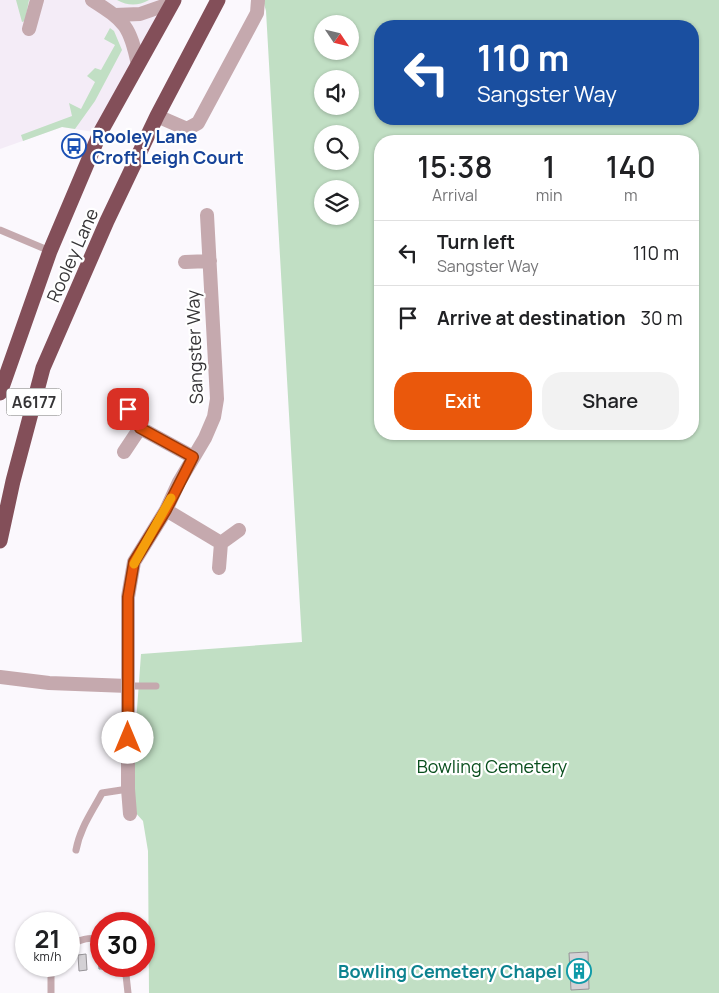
<!DOCTYPE html>
<style>
:root{--surface:#fff;--page:#f2f2f2;--text:#202124;--muted:#757577;--line:#e0e0e0;--accent:#ea580c}
body{margin:0;font-family:Manrope,sans-serif;background:var(--page);color:var(--text);height:100vh;display:flex;flex-direction:column;font-size:19px;white-space:nowrap}
*{box-sizing:border-box;margin:0}
p{font-size:16px;color:var(--muted)}
.icon{flex:none;width:28px;height:28px;fill:none;stroke:currentColor;stroke-width:2;stroke-linecap:round;stroke-linejoin:round}
.map{position:relative;flex:1;overflow:hidden}
.drawer{position:absolute;left:374px;top:135px;width:325px;height:305px;display:flex;flex-direction:column;background:var(--surface);border-radius:20px;box-shadow:0 1px 4px #0004}
.drawer>*{flex:none}
.guide{position:absolute;left:374px;top:20px;width:325px;height:105px;border-radius:20px;box-shadow:0 1px 4px #0004;background:#1a4fa0;color:#fff;overflow:hidden}
.needle{width:32px;rotate:125deg}
.buttons{position:absolute;left:314px;top:15px;display:grid;gap:10px}
.buttons a{display:grid;place-items:center;width:45px;height:45px;border-radius:50%;background:var(--surface);box-shadow:0 1px 4px #0004;font-size:25px}
.speed{position:absolute;left:15px;top:912px;display:flex;gap:10px;font-size:25px;font-weight:700;text-align:center}
.speed>*{display:grid;place-content:center;width:65px;height:65px;border-radius:50%;background:var(--surface);box-shadow:0 1px 4px #0004;line-height:1}
.speed small{font-size:12px;font-weight:400}
.speed .limit{border:8px solid #d22;background:#fff;color:#111}
.pin{position:absolute;display:grid;place-items:center;width:42px;height:42px;color:#fff;margin:-21px;border-radius:10px;box-shadow:0 2px 8px #0006}
.me{position:absolute;width:55px;margin:-28px;rotate:0deg;stroke-linejoin:round;filter:drop-shadow(0 0 4px #0008)}
.turn{display:flex;align-items:center;gap:18px;height:105px;padding:0 20px;font-size:22px}
.turn .icon{width:65px;height:65px;stroke-width:2.5}
.turn b{display:block;font-size:35px;line-height:42px}
.eta{display:flex;justify-content:space-evenly;align-items:center;height:85px;text-align:center}
.eta b{font-size:30px;font-weight:600;line-height:35px}
.button{display:flex;gap:10px;margin-top:auto;padding:10px 20px}
.button a{flex:1;height:58px;border-radius:20px;background:var(--accent);color:#fff;font-size:20px;font-weight:600;line-height:58px;text-align:center}
.button a+a{background:var(--page);color:var(--text)}
ul{padding:0;list-style:none}
li{display:flex;align-items:center;gap:15px;height:65px;padding:0 20px;border-top:1px solid var(--line)}
li div{flex:1}
li b{display:block;font-size:19px}
li em{font-style:normal}
.map>svg:first-child{display:block}
.built{fill:#f4ecf7}
.green{fill:#c1dfc4;fill-rule:evenodd}
.building{fill:#d4d1d5;stroke:#969397}
.lines{fill:none;stroke-linecap:round;stroke-linejoin:round}
.lane{stroke:#c5a9ae;stroke-width:7}
.street{stroke:#c5a9ae;stroke-width:14}
.highway{stroke:#834f59;stroke-width:15}
.route-casing{stroke:#983908;stroke-width:12}
.route{stroke:#ea580c;stroke-width:9}
.slow{stroke:#f59e0b;stroke-width:9}
.labels{text-anchor:middle;dominant-baseline:central;stroke-width:4.5;stroke-linejoin:round;paint-order:stroke}
.shield{fill:#fff;stroke:#727273;stroke-width:1}
.shield-label{font-size:16px;font-weight:bold;fill:#363537}
.transit-label{font-size:18px;font-weight:bold;fill:#164399;stroke:#fff;text-anchor:start}
.street-label{font-size:18px;fill:#363537;stroke:#fff}
.park-label{font-size:18px;fill:#094e1d;stroke:#fff}
.culture-label{font-size:18px;font-weight:bold;fill:#0d838f;stroke:#fff;text-anchor:end}
</style>
<div class="map">
<svg width="719" height="993" viewBox="0 0 719 993">
<rect width="100%" height="100%" fill="#fbf8fd"/>
<path class="built" d="M0,0H174L100,133L62,127L0,149Z"/>
<path class="green" d="M16,0H29L25,21L22,22Z
M117,0H149C138,6 128,6 117,0Z
M263,0H719V993H149L148,851L143,821L134,811L135,737L141,654L302,642L266,11ZM322,24H350V51H322ZM380,26H692V119H380ZM322,79H350V106H322ZM322,134H350V161H322ZM380,141H692V434H380ZM322,189H350V216H322Z
M110,28L114,31L122,50L95,101L75,129L62,127L23,141L21,135L72,116L69,103L81,109L95,82L87,76L95,68L101,70L115,45L104,39Z"/>
<path class="building" d="M588,952L589,989L571,990L569,953Z
M98,953H101V966H107V969H99Z
M86,954L87,970L79,971L78,955Z"/>
<g class="lines">
<path class="lane" d="M0,230L50,251
M128,686H156
M76,850C80,828 92,812 102,793L128,789
M69,947C78,940 90,936 101,940
M125,966L128,993
M51,993V970L53,966"/>
<path class="street" d="M92,0C125,21 130,26 138,65
M115,15L140,14L172,3
M29,29L37,0
M157,116L187,129L198,123L257,13L258,0
M185,262L210,261
M140,428L193,457
M124,452L140,428L127,409
M166,510L221,543
M219,568L221,543L239,530
M0,677L49,683L128,686
M130,814L128,789V597L134,562L166,510L179,482L205,438L214,417L217,399L207,215"/>
<path class="highway" d="M0,393L50,251L100,133L174,0
M0,541L13,481L43,368L107,221L157,116L218,0"/>
</g>
<g class="lines">
<defs>
<path id="route" d="M128,409L140,428L193,457L166,510L134,562L128,597V738"/>
</defs>
<use href="#route" class="route-casing"/>
<use href="#route" class="route"/>
<path class="slow" d="M134,564L171,498"/>
</g>
<defs>
<symbol id="bus-ring" viewBox="-11 -11 22 22"><circle r="9.5" fill="#fff" stroke="#1a4fb4" stroke-width="1.5"/><path d="M-5-6H5V4H4V6H2V4H-2V6H-4V4H-5ZM-3.5-4V0h7V-4ZM-3.5 1.2v1.5H-2V1.2ZM2 1.2v1.5H3.5V1.2Z" fill="#1a4fb4"/></symbol>
<symbol id="building-ring" viewBox="-11 -11 22 22"><circle r="9.5" fill="#fff" stroke="#0f9aa8" stroke-width="1.5"/><path d="M-4-6H4V6H1V3H-1V6H-4ZM-2.5-4.3h1.7v1.8h-1.7ZM.8-4.3h1.7v1.8H.8ZM-2.5-1h1.7V.8h-1.7ZM.8-1h1.7V.8H.8Z" fill="#0f9aa8"/></symbol>
</defs>
<g fill-rule="evenodd">
<use href="#bus-ring" x="60" y="132" width="28" height="28"/>
<use href="#building-ring" x="565" y="957" width="28" height="28"/>
</g>
<g class="labels">
<rect class="shield" x="6.5" y="388.5" width="55" height="27" rx="4"/>
<g class="shield-label">
<text x="34" y="402">A6177</text>
</g>
<g class="transit-label">
<text x="92" y="136">Rooley Lane<tspan x="92" dy="21">Croft Leigh Court</tspan></text>
</g>
<g class="street-label">
<text transform="translate(72 255) rotate(-66)">Rooley Lane</text>
<text transform="translate(194 347) rotate(-92)">Sangster Way</text>
</g>
<g class="park-label">
<text x="492" y="766">Bowling Cemetery</text>
</g>
<g class="culture-label">
<text x="562" y="971">Bowling Cemetery Chapel</text>
</g>
</g>
</svg>
<div class="buttons">
<a><svg class="needle" viewBox="-14 -14 28 28"><path d="M0-13l5 13h-10z" fill="#e53935"/><path d="M0 13l5-13h-10z" fill="#757577"/></svg></a>
<a><svg class="icon" aria-label="sound" viewBox="0 0 24 24"><path d="M4 9h4l5-4v14l-5-4H4zM17 9q2 3 0 6"/></svg></a>
<a><svg class="icon" aria-label="search" viewBox="0 0 24 24"><circle cx="10" cy="10" r="6"/><path d="M15 15l6 6"/></svg></a>
<a><svg class="icon" aria-label="layers" viewBox="0 0 24 24"><path d="M12 4l9 5-9 5-9-5zM3 14l9 5 9-5"/></svg></a>
</div>
<div class="speed"><div>21<small>km/h</small></div><div class="limit">30</div></div>
<div class="pin" style="left:128px;top:409px;background:#d93025"><svg class="icon" aria-label="arrive" viewBox="0 0 24 24"><path d="M6 21V4h12l-3 4 3 4H6"/></svg></div>
<svg class="me" style="left:128px;top:738px" viewBox="-20 -20 40 40"><circle r="19" fill="#fff"/><path d="M0-13L10 11 0 6-10 11z" fill="#ea580c"/></svg>
<div class="guide">
<div class="turn"><svg class="icon" aria-label="left" viewBox="0 0 24 24"><path d="M17 20v-9H6M10 6l-5 5 5 5"/></svg><div><b>110 m</b>Sangster Way</div></div>
</div>
<section class="drawer">
<div class="eta">
<div><b>15:38</b><p>Arrival</p></div>
<div><b>1</b><p>min</p></div>
<div><b>140</b><p>m</p></div>
</div>
<ul>
<li><svg class="icon" aria-label="left" viewBox="0 0 24 24"><path d="M17 20v-9H6M10 6l-5 5 5 5"/></svg><div><b>Turn left</b><p>Sangster Way</p></div><em>110 m</em></li>
<li><svg class="icon" aria-label="arrive" viewBox="0 0 24 24"><path d="M6 21V4h12l-3 4 3 4H6"/></svg><div><b>Arrive at destination</b></div><em>30 m</em></li>
</ul>
<div class="button"><a>Exit</a><a>Share</a></div>
</section>
</div>
